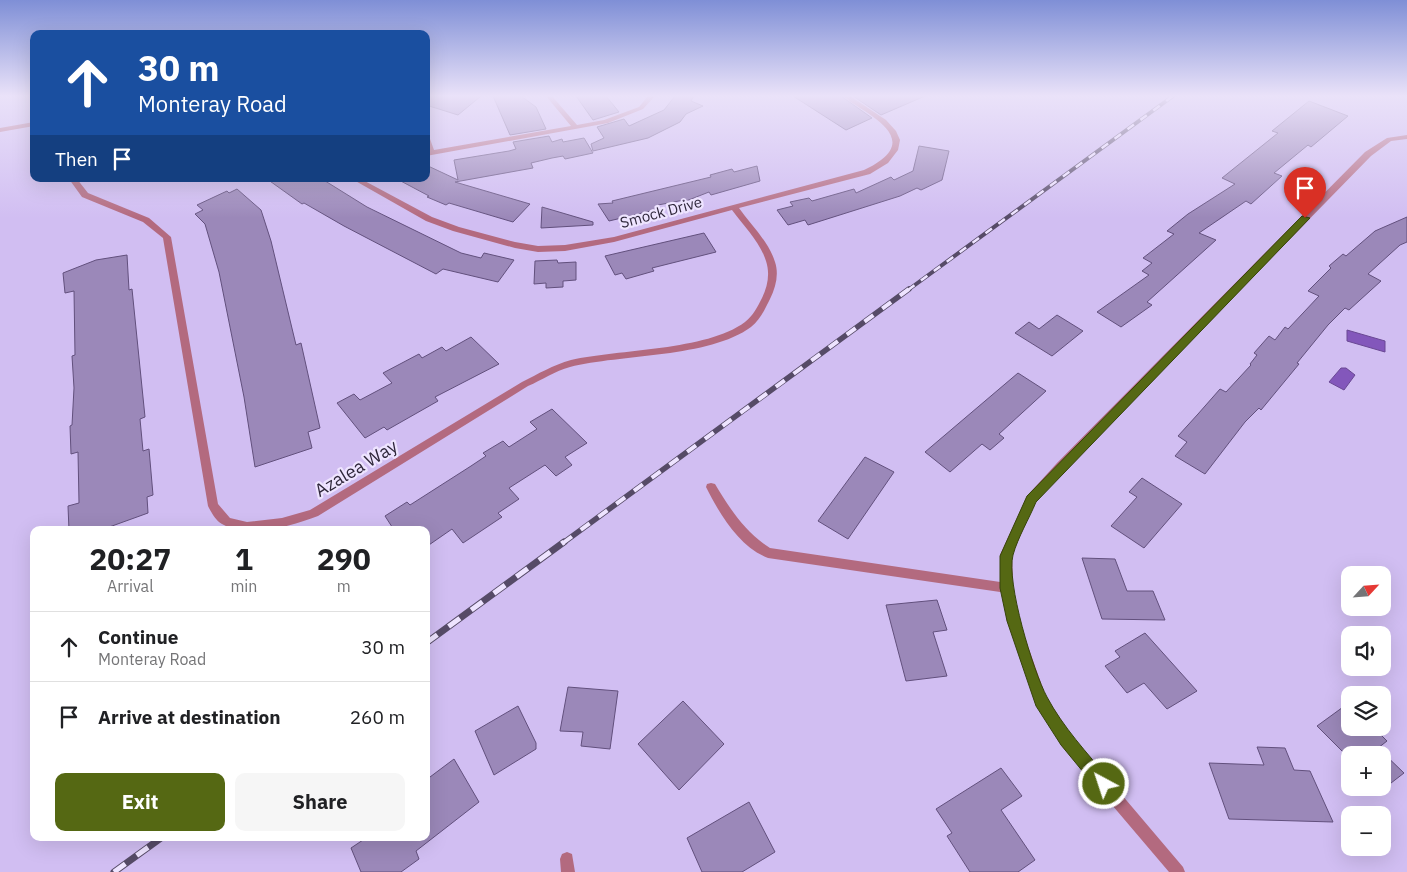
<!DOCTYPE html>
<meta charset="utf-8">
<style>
:root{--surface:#fff;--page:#f6f6f6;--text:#202124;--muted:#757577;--line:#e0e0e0;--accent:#556813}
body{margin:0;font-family:"IBM Plex Sans",sans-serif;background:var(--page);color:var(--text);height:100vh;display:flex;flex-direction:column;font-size:19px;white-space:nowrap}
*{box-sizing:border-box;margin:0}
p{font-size:16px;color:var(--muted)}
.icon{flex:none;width:28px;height:28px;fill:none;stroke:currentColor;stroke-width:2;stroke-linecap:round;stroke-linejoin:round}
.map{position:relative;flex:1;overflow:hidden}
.panel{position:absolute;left:30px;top:526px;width:400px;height:315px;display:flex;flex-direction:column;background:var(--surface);border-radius:10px;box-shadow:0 5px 20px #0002}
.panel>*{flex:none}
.top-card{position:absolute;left:30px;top:30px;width:400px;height:152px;border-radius:10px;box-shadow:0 5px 20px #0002;background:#1a4fa0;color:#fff;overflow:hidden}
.needle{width:32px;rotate:64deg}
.buttons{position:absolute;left:1341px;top:566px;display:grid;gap:10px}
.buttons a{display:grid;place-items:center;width:50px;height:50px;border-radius:10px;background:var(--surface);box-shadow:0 5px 20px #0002;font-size:25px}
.pin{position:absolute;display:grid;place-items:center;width:42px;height:42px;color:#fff;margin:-51px -21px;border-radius:50% 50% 50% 0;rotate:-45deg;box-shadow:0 0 5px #0007}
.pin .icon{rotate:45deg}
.me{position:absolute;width:55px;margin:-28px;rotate:320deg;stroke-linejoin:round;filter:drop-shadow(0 0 4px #0008)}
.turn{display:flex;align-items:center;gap:18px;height:105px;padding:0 25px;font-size:22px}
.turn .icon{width:65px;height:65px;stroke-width:2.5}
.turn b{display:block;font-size:35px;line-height:42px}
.then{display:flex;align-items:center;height:48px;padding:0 25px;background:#0003;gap:10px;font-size:19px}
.eta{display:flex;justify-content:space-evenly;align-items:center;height:85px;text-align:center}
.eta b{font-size:30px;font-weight:700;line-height:35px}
.cta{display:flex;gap:10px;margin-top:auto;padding:10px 25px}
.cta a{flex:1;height:58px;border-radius:10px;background:var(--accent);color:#fff;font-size:20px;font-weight:700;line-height:58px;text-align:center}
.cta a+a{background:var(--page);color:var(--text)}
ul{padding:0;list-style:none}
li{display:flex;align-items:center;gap:15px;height:70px;padding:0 25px;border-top:1px solid var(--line)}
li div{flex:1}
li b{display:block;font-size:19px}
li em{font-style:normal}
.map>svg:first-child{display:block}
.water{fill:#8357bb;stroke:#6a4894}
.building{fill:#9b88b9;stroke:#62507d}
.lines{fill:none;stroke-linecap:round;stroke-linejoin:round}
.service{fill:#b36a7f;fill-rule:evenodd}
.minor{fill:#b36a7f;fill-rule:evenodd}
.rail-far2-casing{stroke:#564b67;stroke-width:4}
.rail-far1-casing{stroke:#564b67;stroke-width:5.5}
.rail-casing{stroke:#564b67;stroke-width:7}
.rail-far2{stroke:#eee4ff;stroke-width:2.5;stroke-dasharray:8;stroke-linecap:butt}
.rail-far1{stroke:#eee4ff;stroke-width:4;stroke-dasharray:11;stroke-linecap:butt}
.rail{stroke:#eee4ff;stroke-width:5;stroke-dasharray:14;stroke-linecap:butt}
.route{fill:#556813;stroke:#37440c}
.labels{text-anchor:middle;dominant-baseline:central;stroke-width:4.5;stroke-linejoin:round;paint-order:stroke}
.far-street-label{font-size:15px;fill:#2e263a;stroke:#eee4ff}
.street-label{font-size:18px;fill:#2e263a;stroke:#eee4ff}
</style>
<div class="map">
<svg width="1407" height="872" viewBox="0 0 1407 872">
<rect width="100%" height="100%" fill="#d1bef2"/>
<path class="water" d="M1347,330L1385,341V352L1347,341Z
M1341,368H1346L1355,375L1344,390L1329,382Z"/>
<path class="building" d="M426,96H481L458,115L426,105Z
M493,96H521L536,107L546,129L510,135Z
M576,96H606L619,112L593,120Z
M675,96H694L691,101L703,106L686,114L680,122L648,138L593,151L591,144L604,138L597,127L624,119L629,126L664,110Z
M793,96H841L872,118L846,130Z
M853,96H925L881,115Z
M1309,101L1348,116L1311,147L1308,145L1274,173L1282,176L1251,204L1246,201L1199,233L1216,240L1147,302L1152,305L1121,327L1097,312L1149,275L1142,271L1152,263L1143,258L1174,234L1167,231L1188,214L1235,184L1222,178L1278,133L1272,131Z
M549,136L552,142L562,139L563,142L584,138L593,153L565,159L563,156L552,158L531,163L533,168L455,182L530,204L513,222L449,203L446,205L427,197L429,196L397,179H426V165L458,180L454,160L509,151L516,149L513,142Z
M919,146L949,151L942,180L921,190L917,188L900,196L808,225L805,220L788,225L777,210L793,206L790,202L809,198L812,201L854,189L856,193L891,177L894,180L913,171Z
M757,166L760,181L711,195L709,192L686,201L684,200L658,205L659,209L609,221L598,204L613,203L612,201L711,177L710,175L732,169L734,172Z
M267,179H322L367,207L461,253L481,258L484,253L514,260L498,282L443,269L436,274L344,226L304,203L302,204Z
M237,189L261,210L271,241L296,345L301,343L320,428L308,432L312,448L255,467L244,397L219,272L205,224L195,214L203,210L197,205L227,191L229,193Z
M542,207L593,222V225L541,228Z
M1407,217V242L1400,245L1368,274L1381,281L1349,310L1345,308L1328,325L1297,363L1299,364L1261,410L1259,408L1245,422L1205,474L1175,456L1187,442L1178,436L1198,414L1220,389L1226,392L1251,365L1250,364L1257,355L1254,353L1269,336L1275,340L1285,327L1288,329L1319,296L1308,291L1331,268L1329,266L1343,254L1346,256L1375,231Z
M704,233L716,252L652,268L654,271L626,279L622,273L615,275L605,256Z
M127,255L129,290L132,289L145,417L140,419L143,451L149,449L153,495L147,497L148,513L101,530H69L68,506L79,503L78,452L71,454L70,426L72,425L74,388L72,356L75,355L74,291L65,293L63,273L96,260Z
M557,260L558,263L576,262V280L563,281V287L546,288V283L534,284L535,261Z
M1057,315L1083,331L1052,356L1015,333L1029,322L1039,329Z
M471,337L499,364L435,397L438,401L387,430L384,427L365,438L337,403L354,394L360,400L392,383L383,373L419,354L422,358L442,347L446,351Z
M1018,373L1046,391L999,434L1004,438L990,450L982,444L950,472L925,452Z
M552,409L587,443L565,457L572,465L556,476L545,465L509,488L519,499L498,513L502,517L463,543L452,529L426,547V530H394L385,516L407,502L410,505L471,466L486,456L483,453L503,441L509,447L537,429L530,422Z
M865,457L894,472L848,539L818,521Z
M1142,478L1182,504L1144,548L1111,526L1137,497L1129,492Z
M1082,558L1115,559L1127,591H1153L1165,620L1102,619Z
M937,600L947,630L933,632L947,676L906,681L886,605Z
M1145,633L1197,691L1167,709L1144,683L1127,693L1105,666L1120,657L1115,651Z
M568,687L618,691L610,749L581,746L583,732L560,731Z
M683,701L724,744L679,790L638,744Z
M1350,702V728H1374L1387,741L1378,748L1404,773L1382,790V755H1346L1317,726Z
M518,706L536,743V749L494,775L475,731Z
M1257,747L1285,748L1294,770L1310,771L1333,822L1229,819L1209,763L1264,765Z
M454,759L479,802L416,851L419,859L401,872H361L351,848L366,838H426V780Z
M1001,768L1022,796L1001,810L1035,860L1018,872H970L947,836L952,833L936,809Z
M749,802L775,852L742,872H702L687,838Z"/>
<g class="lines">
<path class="service" d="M711,483L715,484C730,509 745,532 770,548L1007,583L1011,584L1013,588L1011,592L1007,593L768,558C739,547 719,513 706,487L707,484Z"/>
<path class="minor" d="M546,96H552L577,125L604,120L639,107L648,96H655L643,109L608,123L426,156V134L429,136L434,150L571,126Z
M843,96H850L886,120L896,131L900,140L898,150L888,163L870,174L739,208C751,225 769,242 775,262C779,274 776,287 770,299C765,309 760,320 751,327C709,358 621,354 570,367C555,371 542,380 528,386L318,516C291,526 249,539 222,524C216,521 211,512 208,506L163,238L143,222L82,197L69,179H77L88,193L149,218L171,237L218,504L230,518L247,522L282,518L310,510L522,382C538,374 553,365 571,360C619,349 706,351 745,322C753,316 758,306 762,298C768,286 770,273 766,261C760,242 744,226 732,210L614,242L565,251L538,252L515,248L453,231L426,221L352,179H361L432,217L459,227L515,242L538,246L565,245L614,237L864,170C870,167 876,164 881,160C917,133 858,110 843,96Z
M34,122V126L0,132V128Z
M1407,135V139L1391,141L1371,156L1065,469L1035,502L1012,555L1013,588L1019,621L1046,697L1071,735L1183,867L1185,872H1169L1061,745L1037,705L1007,621L1001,588L1000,555L1027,496L1057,463L1365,152L1387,138Z
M567,852L572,854L575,872H561L560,859L562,854Z"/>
<defs>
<path id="rail-far2" d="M908,290L1173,96"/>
<path id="rail-far1" d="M563,543L909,289"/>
<path id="rail" d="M426,643L564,542
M114,872L161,838"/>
</defs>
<use href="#rail-far2" class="rail-far2-casing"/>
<use href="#rail-far1" class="rail-far1-casing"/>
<use href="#rail" class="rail-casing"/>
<use href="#rail-far2" class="rail-far2"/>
<use href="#rail-far1" class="rail-far1"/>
<use href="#rail" class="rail"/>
</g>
<linearGradient id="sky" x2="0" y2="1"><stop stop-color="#7f8fd6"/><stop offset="0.44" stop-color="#eae2f9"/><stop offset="1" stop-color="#eae2f9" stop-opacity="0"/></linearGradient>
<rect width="1407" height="218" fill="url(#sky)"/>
<path class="route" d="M1302,216L1310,218L1036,502C1029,519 1018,537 1013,555C1006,582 1033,671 1047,697C1063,727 1087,753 1109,779L1111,784L1109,790L1104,792L1098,790L1061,745L1036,706L1007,621L1000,588V556L1027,496Z"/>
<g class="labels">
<g class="far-street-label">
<text transform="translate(661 212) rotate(-15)">Smock Drive</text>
</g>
<g class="street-label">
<text transform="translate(356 468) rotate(-31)">Azalea Way</text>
</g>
</g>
</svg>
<div class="buttons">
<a><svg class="needle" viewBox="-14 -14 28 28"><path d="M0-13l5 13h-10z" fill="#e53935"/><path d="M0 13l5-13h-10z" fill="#757577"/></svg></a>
<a><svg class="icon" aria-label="sound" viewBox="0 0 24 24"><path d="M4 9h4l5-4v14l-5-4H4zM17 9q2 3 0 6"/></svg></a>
<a><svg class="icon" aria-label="layers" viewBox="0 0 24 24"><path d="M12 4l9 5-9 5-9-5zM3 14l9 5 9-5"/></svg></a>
<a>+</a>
<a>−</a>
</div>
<div class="pin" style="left:1305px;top:218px;background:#d93025"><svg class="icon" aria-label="arrive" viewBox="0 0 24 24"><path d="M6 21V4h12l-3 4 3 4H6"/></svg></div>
<svg class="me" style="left:1104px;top:784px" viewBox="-20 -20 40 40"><circle r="17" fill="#556813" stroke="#fff" stroke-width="3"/><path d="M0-11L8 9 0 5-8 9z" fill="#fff"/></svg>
<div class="top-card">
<div class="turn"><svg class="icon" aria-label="ahead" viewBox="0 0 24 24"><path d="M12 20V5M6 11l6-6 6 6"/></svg><div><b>30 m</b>Monteray Road</div></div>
<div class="then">Then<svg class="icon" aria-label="arrive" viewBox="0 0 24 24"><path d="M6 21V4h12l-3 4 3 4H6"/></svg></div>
</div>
<section class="panel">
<div class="eta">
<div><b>20:27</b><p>Arrival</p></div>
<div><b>1</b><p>min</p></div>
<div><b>290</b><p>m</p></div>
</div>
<ul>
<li><svg class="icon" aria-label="ahead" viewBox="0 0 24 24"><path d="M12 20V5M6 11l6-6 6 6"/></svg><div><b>Continue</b><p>Monteray Road</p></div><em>30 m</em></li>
<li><svg class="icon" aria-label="arrive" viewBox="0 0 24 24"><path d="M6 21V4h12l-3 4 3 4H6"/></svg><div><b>Arrive at destination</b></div><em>260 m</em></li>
</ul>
<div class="cta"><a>Exit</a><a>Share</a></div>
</section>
</div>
